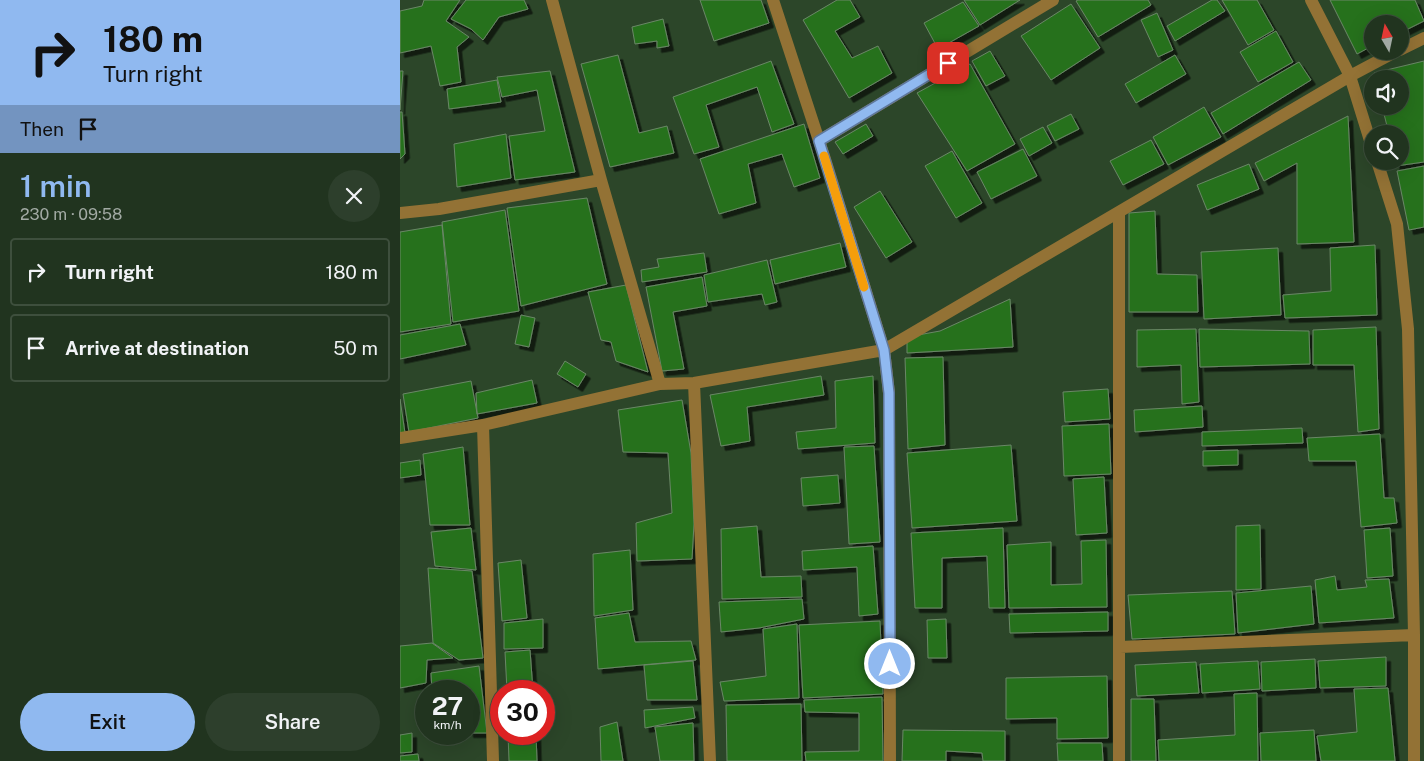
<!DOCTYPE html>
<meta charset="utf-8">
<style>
:root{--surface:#21341f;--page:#2d3f2c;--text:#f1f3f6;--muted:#a2aaa4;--line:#3e4f3d;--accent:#90b9f0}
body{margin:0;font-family:"Public Sans",sans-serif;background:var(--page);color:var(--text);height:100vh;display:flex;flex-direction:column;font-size:19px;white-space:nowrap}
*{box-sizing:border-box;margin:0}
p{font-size:16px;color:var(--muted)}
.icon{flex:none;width:28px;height:28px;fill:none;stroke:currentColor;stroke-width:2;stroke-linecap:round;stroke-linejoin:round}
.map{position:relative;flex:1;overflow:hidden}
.drawer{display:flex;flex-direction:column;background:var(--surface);width:400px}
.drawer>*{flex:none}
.hud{background:#90b9f0;color:#111;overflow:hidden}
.needle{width:32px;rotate:351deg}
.fabs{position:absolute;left:964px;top:15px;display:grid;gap:10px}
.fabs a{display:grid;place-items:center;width:45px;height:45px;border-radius:50%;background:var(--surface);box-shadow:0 5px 20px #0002,0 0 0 1px var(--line);font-size:25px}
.speed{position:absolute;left:15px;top:680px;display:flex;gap:10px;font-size:25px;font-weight:700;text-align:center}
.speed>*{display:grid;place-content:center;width:65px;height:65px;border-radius:50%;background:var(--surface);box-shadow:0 5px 20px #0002,0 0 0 1px var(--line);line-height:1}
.speed small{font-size:12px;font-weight:400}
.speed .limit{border:8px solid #d22;background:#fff;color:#111}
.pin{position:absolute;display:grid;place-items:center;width:42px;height:42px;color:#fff;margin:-21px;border-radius:10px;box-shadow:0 2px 8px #0006}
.me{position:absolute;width:55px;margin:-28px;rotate:0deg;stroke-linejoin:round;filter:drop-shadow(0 0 4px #0008)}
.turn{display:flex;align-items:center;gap:18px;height:105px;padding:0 20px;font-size:22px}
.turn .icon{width:65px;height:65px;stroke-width:2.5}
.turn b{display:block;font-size:35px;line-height:42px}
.then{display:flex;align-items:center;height:48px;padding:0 20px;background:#0003;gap:10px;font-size:19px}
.round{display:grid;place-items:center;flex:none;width:52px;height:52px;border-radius:26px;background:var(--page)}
.summary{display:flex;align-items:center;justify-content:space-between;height:85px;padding:0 20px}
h1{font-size:30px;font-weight:600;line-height:38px;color:var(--accent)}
.button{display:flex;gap:10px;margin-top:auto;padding:10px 20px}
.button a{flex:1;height:58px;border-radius:30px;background:var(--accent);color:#111;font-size:20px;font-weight:600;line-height:58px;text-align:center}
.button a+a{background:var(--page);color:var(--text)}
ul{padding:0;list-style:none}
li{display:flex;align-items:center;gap:15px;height:68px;margin:0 10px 8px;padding:0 10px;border:2px solid var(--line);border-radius:5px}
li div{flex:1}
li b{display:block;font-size:19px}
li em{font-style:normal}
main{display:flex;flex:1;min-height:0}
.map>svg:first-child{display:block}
.building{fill:#27711f;stroke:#6a8766;filter:url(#shadow)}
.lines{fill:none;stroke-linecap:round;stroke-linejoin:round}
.minor{stroke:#937235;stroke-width:12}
.route-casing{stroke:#5e789c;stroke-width:12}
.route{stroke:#90b9f0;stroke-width:9}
.slow{stroke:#f59e0b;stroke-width:9}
</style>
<main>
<section class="drawer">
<div class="hud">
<div class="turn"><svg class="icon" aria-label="right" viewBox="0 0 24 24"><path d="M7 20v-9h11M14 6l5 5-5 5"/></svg><div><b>180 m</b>Turn right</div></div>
<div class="then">Then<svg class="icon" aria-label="arrive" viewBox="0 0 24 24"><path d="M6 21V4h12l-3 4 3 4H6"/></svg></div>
</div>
<div class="summary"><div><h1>1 min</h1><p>230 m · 09:58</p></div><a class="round"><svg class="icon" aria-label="close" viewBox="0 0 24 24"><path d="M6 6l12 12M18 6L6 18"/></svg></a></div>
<ul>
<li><svg class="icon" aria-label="right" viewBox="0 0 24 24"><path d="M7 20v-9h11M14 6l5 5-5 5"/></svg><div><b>Turn right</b></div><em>180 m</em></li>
<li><svg class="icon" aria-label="arrive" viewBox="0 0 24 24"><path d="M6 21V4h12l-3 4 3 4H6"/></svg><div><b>Arrive at destination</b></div><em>50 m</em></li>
</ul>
<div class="button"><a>Exit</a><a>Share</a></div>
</section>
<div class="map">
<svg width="1024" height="761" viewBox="0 0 1024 761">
<defs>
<filter id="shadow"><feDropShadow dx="4.5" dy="4.5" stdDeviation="0" flood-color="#0009"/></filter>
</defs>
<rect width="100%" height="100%" fill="#2c4629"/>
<path class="building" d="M24,0H60L46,21L69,37L57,47L61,82L40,86L31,46L0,53V11L22,6Z
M66,0H124L128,9L99,17L83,40L71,29L51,19Z
M300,0H361L369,23L314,41Z
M437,0H450L460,17L435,31L452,58L478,46L492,73L449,98L403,20Z
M564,0H620L580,25Z
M678,0H748L751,5L698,37L676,1Z
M812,0H817L825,11L775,41L767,26Z
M822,0H857L874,30L848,45Z
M930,0H1015L1024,21L1000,33V24H972V46L957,54Z
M563,2L579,26L538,49L524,23Z
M671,4L700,48L651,80L621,36Z
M757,13L773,50L758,57L741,20Z
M263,19L269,46L257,48V41L235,44L232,27Z
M876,31L893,62L858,82L840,52Z
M590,51L605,76L586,86L572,61Z
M218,55L239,133L267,126L274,153L210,167L181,64Z
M775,55L786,74L736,103L725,84Z
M371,61L394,124L372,132L357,87L306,105L319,147L294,154L273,97Z
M1024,61V162L996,166L995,161H1000V134H989L982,106H1000V79H976L974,73Z
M899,62L911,80L823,134L811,113Z
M570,64L615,144L567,171L517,93Z
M0,71H3L0,110Z
M150,71L175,172L115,180L109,136L145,131L137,90L102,97L97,77Z
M97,80L101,102L49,109L47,89Z
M804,107L821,137L768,165L753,137Z
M0,112H2L5,154L0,159Z
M671,114L679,129L655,141L647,126Z
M948,116L954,242L897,244V163L864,181L855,163Z
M404,124L420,178L394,187L382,154L348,164L356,203L319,214L300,159Z
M466,124L473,136L443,154L435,142Z
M643,127L652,143L629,156L620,139Z
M106,134L111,178L57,187L54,144Z
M751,140L764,164L723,185L710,161Z
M623,149L637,176L591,199L577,172Z
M552,151L582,203L556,218L525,166Z
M849,164L859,189L807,210L797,185Z
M1024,166V227L1009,230L997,171Z
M480,191L512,242L486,258L454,207Z
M187,198L207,284L121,306L107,208Z
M105,210L119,311L53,322L42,222Z
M755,211L757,274L797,275L798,312H729V213Z
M42,225L51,324L0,332V232Z
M440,243L446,267L375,284L370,260Z
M975,245L977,315L885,318L883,295L931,291L930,248Z
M878,248L881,315L804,319L801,252Z
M304,253L307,272L242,282L241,270L259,267L257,259Z
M367,260L377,302L365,305L362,294L308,302L304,275Z
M302,277L307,306L273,312L284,369L262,371L246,287Z
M226,285L248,372L216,361L211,342L201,340L188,292Z
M610,299L613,347L507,353V337L540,331Z
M121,315L135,318L129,347L115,344Z
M60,324L66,345L0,359V335Z
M976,327L979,429L958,432L954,365H913V330Z
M796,329L799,402L782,404L781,365L737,367V330Z
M799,329L909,331L910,364L800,367Z
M543,357L545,445L508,449L505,358Z
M165,361L186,374L178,387L157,374Z
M421,376L424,395L347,407L350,441L321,446L310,395Z
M473,376L475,443L398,449L396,432L436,428L435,381Z
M132,380L137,403L77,414L76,393Z
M71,381L78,418L9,432L3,394Z
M708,389L710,419L665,422L663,392Z
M0,399L5,433L0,434Z
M282,400L291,453L294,524L292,559L237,561L236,523L272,513L268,453L223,452L218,410Z
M802,406L803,427L735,432L734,410Z
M709,424L711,474L664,476L662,426Z
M902,428L903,443L802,446V432Z
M980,434L984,498H994L997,523L961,527L956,461H909L907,438Z
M611,445L617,521L512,528L507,453Z
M474,446L480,542L449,544L444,447Z
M63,447L70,525H30L23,454Z
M838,450V465L803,466V451Z
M20,460L21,475L0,478V463Z
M438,475L440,503L403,506L401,478Z
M704,477L707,533L676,535L673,479Z
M860,525L861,589L836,590V526Z
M357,526L361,577L401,576L402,597L322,599L321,529Z
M71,528L76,570L35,566L31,532Z
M603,528L605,608H589L587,556L542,558V608H515L511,533Z
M990,528L993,576L967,578L964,530Z
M706,540L707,607L609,608L607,545L651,542V585L682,584L681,541Z
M473,546L478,614L459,616L457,567L403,570L402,551Z
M230,550L233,610L194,616L193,554Z
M121,560L127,618L102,621L98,563Z
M28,568L72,571L83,658L59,660L33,643Z
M935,576L937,590L967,587L965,580L989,579L994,618L919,623L915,580Z
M911,586L914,624L838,633L836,593Z
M832,591L835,634L732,639L728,595Z
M402,599L404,619L359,628L321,632L319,602Z
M708,612V631L610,633L609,614Z
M229,613L235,642L291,641L296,660L198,669L195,618Z
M143,619V648L104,649V623Z
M546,619L547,658H528L527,620Z
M480,621L483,694L403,698L399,625Z
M397,624L399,698L324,701L320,682L366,676L363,629Z
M32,643L53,658L27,660L26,683L0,688V646Z
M130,650L133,691H107L105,652Z
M986,657V686L920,688L918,661Z
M915,659L916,688L862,691L861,662Z
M293,661L297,700H247L244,665Z
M858,661L860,689L802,693L800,664Z
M796,662L799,693L737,696L735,665Z
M79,666L87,733H69V691H32L31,673Z
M707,676L708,738L657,739V718L606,719V678Z
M988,688L995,761H921L917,736L957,732L954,689Z
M857,693L858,761H759L758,740L835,735L834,694Z
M482,697L483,761H406L405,752L459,751V713L405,712L404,700Z
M731,699H754L756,761H731Z
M401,704L402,761H327L326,705Z
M293,707L295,718L245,728L244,710Z
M217,722L223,761H201L200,727Z
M293,723L294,761H260L255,727Z
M503,730L605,731V761H583L582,753L546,751V761H502Z
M914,730L916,761H861L860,733Z
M12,733V752L0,753V735Z
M108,734H136L137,761H109Z
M657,743H702L703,761H658Z
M18,754L19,761H0V756Z"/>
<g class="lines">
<path class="minor" d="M152,0L201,180L260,384
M373,0L425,159L484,350L489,393L490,761
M911,0L950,76L972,147
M1000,50L1024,38
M419,141L653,0
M977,161L997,224L1008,329L1014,635V761
M719,212V761
M0,213L39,209L201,180
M294,383L310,761
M83,425L93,761
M0,438L83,425L260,384L294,383L484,350L950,76L997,51
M720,647L1014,635"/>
</g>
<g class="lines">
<defs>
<path id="route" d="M490,664L489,393L484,350L419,141L548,63"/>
</defs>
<use href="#route" class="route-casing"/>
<use href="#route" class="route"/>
<path class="slow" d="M424,156L464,287"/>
</g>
</svg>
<div class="fabs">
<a><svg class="needle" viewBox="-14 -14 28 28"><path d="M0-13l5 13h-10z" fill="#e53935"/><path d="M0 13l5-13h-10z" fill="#a2aaa4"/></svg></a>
<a><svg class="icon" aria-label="sound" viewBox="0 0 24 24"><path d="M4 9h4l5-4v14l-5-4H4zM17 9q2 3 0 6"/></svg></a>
<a><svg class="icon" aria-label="search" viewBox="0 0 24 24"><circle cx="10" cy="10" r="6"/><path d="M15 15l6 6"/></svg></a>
</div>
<div class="speed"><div>27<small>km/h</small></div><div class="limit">30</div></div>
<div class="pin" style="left:548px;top:63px;background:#d93025"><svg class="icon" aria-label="arrive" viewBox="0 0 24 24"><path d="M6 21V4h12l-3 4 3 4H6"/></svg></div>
<svg class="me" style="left:490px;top:664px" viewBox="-20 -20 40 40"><circle r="17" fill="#90b9f0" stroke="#fff" stroke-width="3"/><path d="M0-11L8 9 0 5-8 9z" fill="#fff"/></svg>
</div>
</main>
